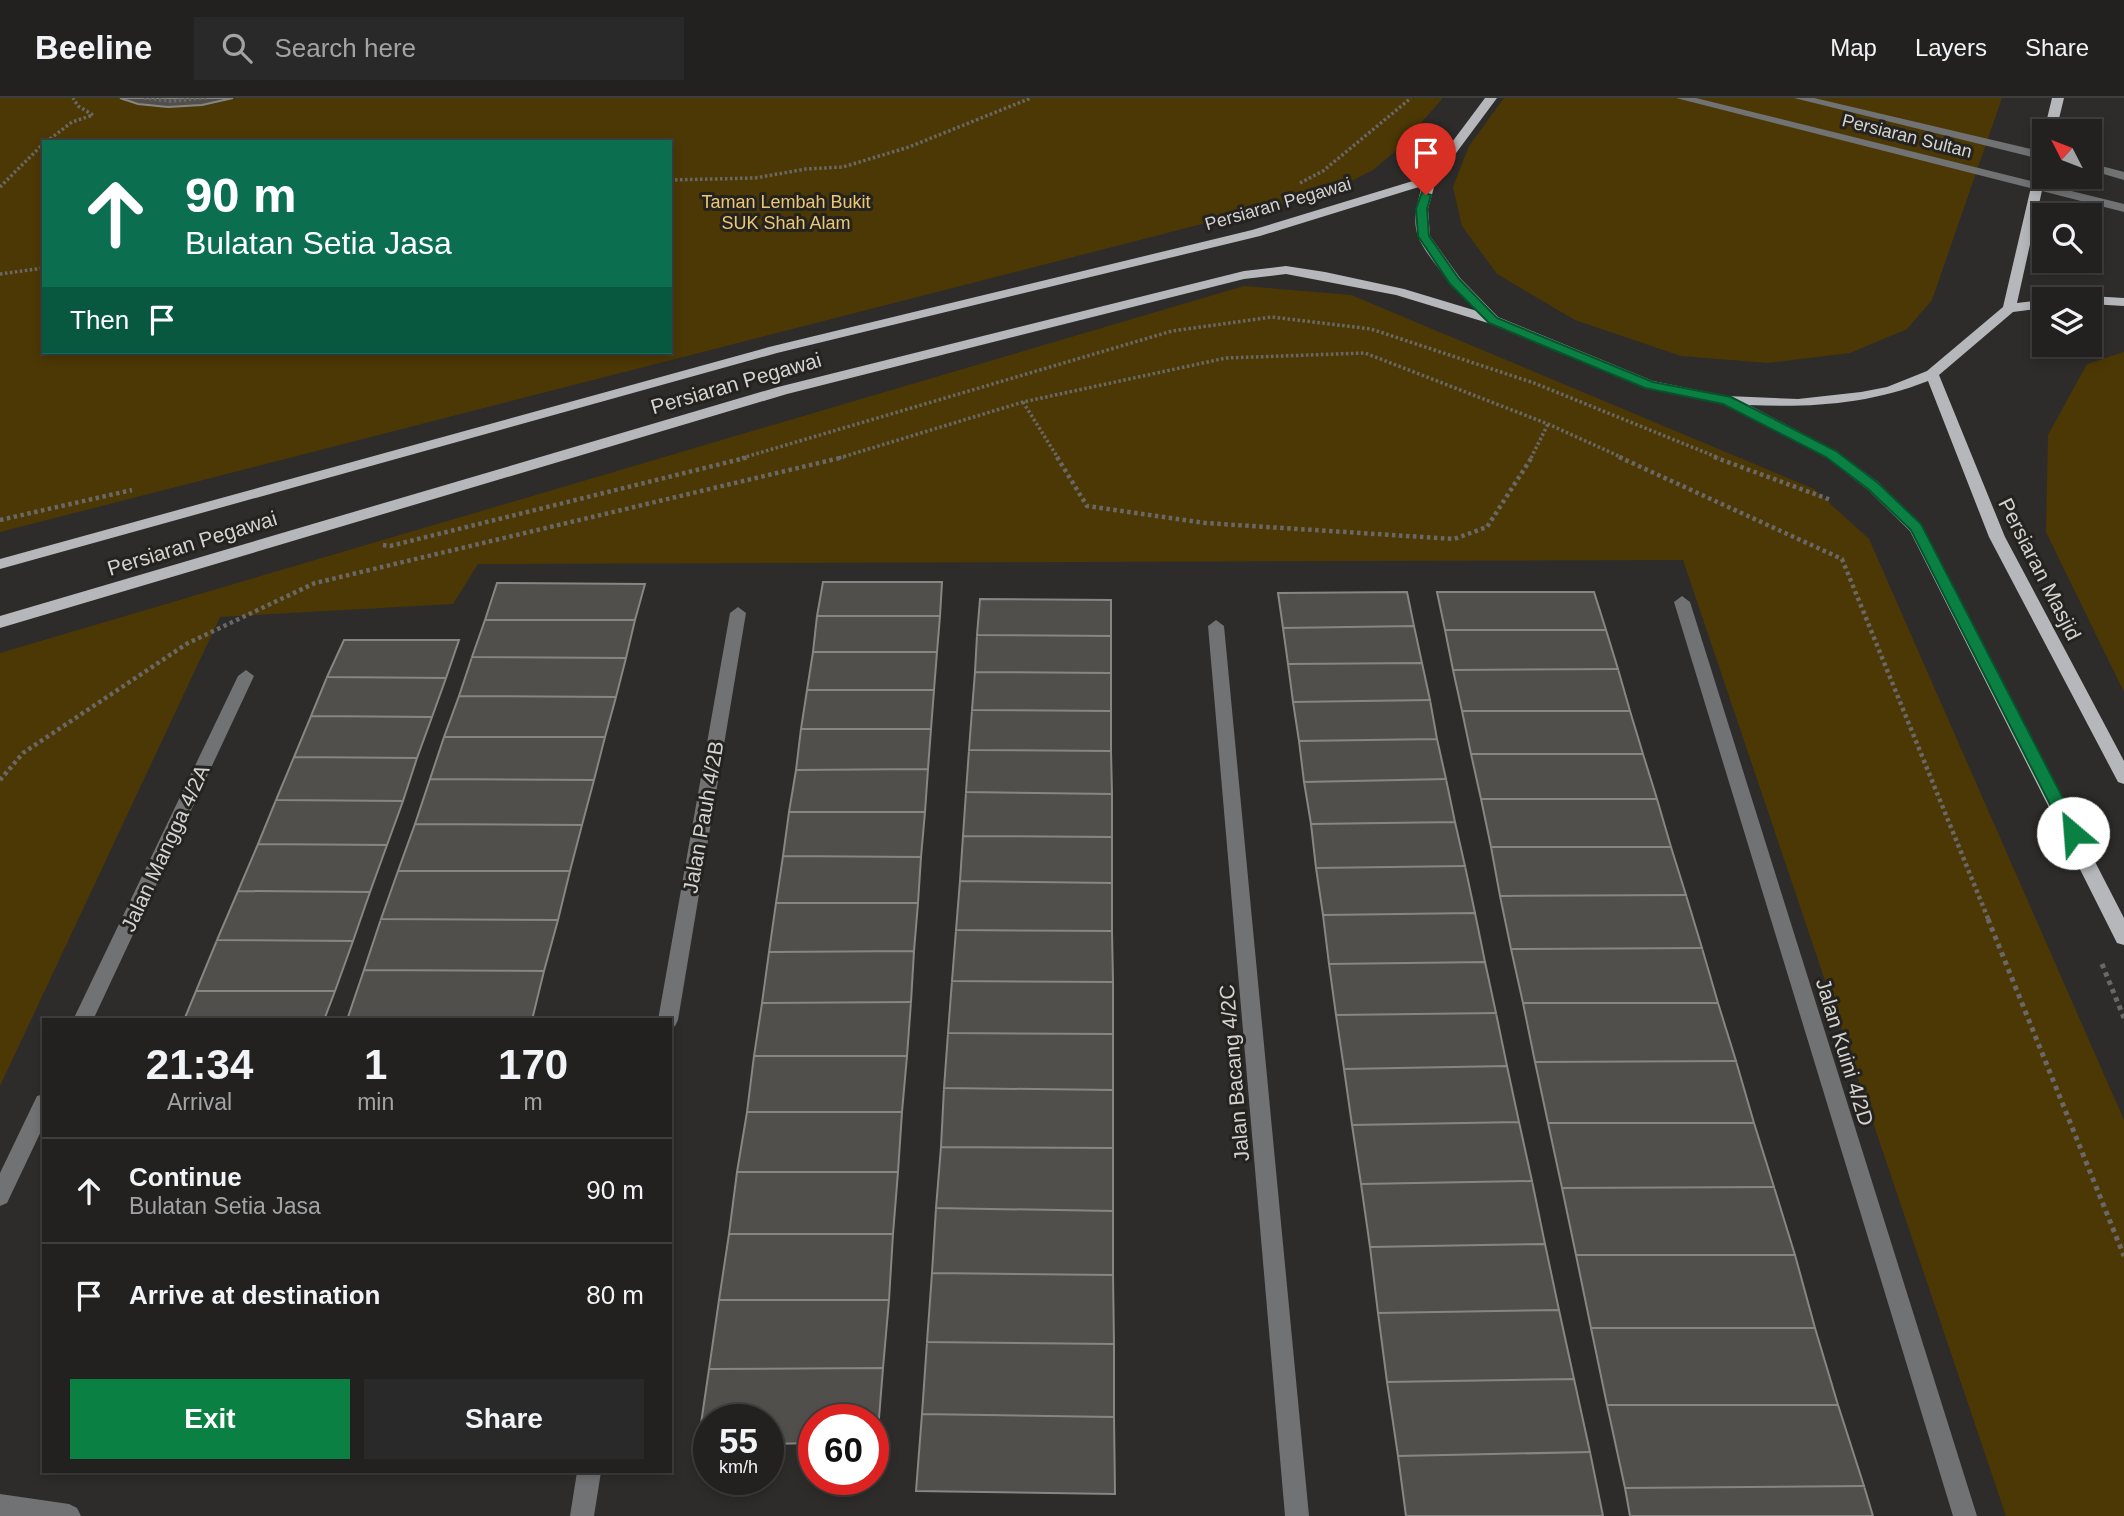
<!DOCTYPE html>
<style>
:root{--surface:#222120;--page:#2a2929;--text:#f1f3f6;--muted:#a2a3a5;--line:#3f3e3e;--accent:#0b8043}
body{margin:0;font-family:Arial,sans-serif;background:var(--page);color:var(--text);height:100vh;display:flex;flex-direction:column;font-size:26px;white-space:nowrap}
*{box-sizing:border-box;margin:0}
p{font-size:23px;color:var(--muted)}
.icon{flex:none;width:38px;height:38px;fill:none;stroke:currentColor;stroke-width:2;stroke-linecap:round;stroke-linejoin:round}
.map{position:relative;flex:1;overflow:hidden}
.details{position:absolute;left:42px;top:920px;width:630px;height:455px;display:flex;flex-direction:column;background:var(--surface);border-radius:0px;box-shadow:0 4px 10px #0003,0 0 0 2px var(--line)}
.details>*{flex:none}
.top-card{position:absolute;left:42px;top:42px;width:630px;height:214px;border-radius:0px;box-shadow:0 4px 10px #0003,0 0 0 2px var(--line);background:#0b6e4f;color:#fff;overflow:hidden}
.needle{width:46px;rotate:312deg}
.buttons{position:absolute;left:2032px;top:21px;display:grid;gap:14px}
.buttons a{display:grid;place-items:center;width:70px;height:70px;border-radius:0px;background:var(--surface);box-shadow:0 4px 10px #0003,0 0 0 2px var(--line);font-size:35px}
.speed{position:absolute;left:693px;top:1306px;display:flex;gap:14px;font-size:35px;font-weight:700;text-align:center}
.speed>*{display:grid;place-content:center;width:91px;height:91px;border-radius:50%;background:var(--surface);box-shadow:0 4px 10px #0003,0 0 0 2px var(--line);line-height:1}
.speed small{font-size:18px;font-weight:400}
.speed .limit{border:10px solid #d22;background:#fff;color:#111}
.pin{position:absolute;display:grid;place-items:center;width:60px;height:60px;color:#fff;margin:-72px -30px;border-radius:50% 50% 50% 0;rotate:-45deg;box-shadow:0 0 7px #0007}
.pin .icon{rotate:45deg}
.me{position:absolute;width:77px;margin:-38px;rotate:333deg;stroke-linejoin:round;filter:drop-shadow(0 0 5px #0008)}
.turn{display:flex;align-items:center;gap:24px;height:147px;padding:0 28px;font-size:32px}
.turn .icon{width:91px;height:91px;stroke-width:2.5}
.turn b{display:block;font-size:49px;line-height:60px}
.then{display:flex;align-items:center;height:66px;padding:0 28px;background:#0003;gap:14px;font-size:26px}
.eta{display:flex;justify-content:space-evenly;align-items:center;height:119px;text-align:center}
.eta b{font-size:42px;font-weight:600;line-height:49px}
.cta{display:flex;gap:14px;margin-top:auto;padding:14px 28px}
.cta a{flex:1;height:80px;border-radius:0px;background:var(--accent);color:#fff;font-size:28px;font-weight:600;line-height:80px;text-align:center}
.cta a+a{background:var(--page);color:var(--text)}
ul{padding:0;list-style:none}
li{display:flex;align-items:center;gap:21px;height:105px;padding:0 28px;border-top:2px solid var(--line)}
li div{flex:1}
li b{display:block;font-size:26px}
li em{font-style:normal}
header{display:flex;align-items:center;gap:42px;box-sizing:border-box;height:98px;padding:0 35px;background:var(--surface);border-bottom:2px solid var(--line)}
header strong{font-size:33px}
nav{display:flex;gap:38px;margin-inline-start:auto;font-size:24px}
.search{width:490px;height:63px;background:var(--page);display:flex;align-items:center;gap:18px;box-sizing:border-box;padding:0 24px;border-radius:0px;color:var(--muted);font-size:26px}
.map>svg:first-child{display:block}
.green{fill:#4c3805;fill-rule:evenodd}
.building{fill:#514f4c;stroke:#878683;stroke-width:2}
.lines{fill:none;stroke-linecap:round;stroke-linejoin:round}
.path-far2{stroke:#6a6866;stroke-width:3.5;stroke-dasharray:2.5 2.5;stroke-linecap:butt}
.path-far1{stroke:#6a6866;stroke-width:4.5;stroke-dasharray:3.5 3.5;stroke-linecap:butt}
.path{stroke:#6a6866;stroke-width:5;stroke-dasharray:4.5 4.5;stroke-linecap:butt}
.minor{fill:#717273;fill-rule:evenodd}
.major{fill:#b5b7ba;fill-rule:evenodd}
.route{fill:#0b8043;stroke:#07532c;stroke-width:2}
.labels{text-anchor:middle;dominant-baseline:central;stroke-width:6;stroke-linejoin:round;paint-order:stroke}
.far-street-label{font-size:18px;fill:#d3d3d1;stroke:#242320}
.far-park-label{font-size:18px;fill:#edc773;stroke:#242320}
.street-label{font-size:21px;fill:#d3d3d1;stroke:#242320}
</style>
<header>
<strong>Beeline</strong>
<div class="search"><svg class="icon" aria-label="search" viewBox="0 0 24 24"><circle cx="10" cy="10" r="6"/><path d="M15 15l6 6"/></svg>Search here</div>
<nav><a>Map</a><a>Layers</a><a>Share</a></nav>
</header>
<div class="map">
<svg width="2124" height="1418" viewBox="0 0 2124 1418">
<rect width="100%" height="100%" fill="#2e2c2a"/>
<path class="green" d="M0,0H1443L1399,50L1373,72L1331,93L0,434ZM44,44H670V254H44Z
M1504,0H2002L1932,202L1907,231L1850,255L1768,265L1681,258L1575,222L1497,176L1462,128L1453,89L1469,48Z
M1244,188L1351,197L1814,391L1869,441L2124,1022V1418H2006L1683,462L478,466L453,506L220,519L0,988V555Z
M2124,254V594L2046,434L2048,337L2087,266Z"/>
<path class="building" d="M120,0H233L202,7L168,9L138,6Z
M120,0H233L202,7L168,9L138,6Z
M823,484H942L940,518H817Z
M497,485L645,486L635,522H485Z
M1407,494L1414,528L1283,530L1278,495Z
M1437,494H1594L1606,532H1445Z
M980,501L1111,502V538L977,537Z
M817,518H940L937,554H813Z
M485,522H635L626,560L472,559Z
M1414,528L1422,565L1288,566L1283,530Z
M1445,532H1606L1618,571L1453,572Z
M977,537L1111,538V575L975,574Z
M344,542H459L446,580L327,579Z
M813,554H937L934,592H807Z
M472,559L626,560L616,599L459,598Z
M1422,565L1430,602L1293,604L1288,566Z
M1618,571L1630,613H1462L1453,572Z
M975,574L1111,575V613L972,612Z
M327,579L446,580L432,619L311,618Z
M807,592H934L931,631H801Z
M459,598L616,599L605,639H444Z
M1430,602L1437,641L1299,643L1293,604Z
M972,612L1111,613V653L969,652Z
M1462,613H1630L1643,656H1471Z
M311,618L432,619L417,660L294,659Z
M801,631H931L928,671L796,672Z
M444,639H605L594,682L430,681Z
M1437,641L1446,681L1304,684L1299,643Z
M969,652L1111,653L1112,696L966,694Z
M1471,656H1643L1657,701H1481Z
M294,659L417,660L403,703L276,702Z
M928,671L925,714H789L796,672Z
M430,681L594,682L582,727L415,726Z
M1446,681L1455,724L1311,726L1304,684Z
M966,694L1112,696V739L963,738Z
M1481,701H1657L1671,749H1491Z
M276,702L403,703L387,747L258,746Z
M789,714H925L921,759L783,758Z
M1455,724L1465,768L1316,770L1311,726Z
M415,726L582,727L570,773H398Z
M963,738L1112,739V785L960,783Z
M258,746L387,747L370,794L238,793Z
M1491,749H1671L1686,797L1500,798Z
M783,758L921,759L918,805H776Z
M1465,768L1475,815L1323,817L1316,770Z
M398,773H570L558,822L381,821Z
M960,783L1112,785V833L956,832Z
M238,793L370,794L353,843L217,842Z
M1686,797L1702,850L1511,851L1500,798Z
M776,805H918L914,853L769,854Z
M1475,815L1485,864L1329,866L1323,817Z
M381,821L558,822L544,873L364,872Z
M956,832L1112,833L1113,884L952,883Z
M217,842L353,843L335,893H196Z
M1702,850L1718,905H1523L1511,851Z
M914,853L911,904L762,905L769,854Z
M1485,864L1496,915L1336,917L1329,866Z
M364,872L544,873L532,922H347Z
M952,883L1113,884V936L948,935Z
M196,893H335L324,922H184Z
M911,904L907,958H754L762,905Z
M1523,905H1718L1736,963L1535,964Z
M1496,915L1507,968L1344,971L1336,917Z
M948,935L1113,936V992L944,990Z
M754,958H907L902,1014H747Z
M1736,963L1754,1025H1548L1535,964Z
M1507,968L1519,1024L1352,1027L1344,971Z
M944,990L1113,992V1050L941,1049Z
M747,1014H902L898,1074H737Z
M1519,1024L1532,1083L1361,1086L1352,1027Z
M1548,1025H1754L1774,1089L1562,1090Z
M941,1049L1113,1050V1113L936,1110Z
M737,1074H898L893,1136H729Z
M1532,1083L1545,1146L1370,1149L1361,1086Z
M1774,1089L1795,1157H1576L1562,1090Z
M936,1110L1113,1113V1177L932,1175Z
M729,1136H893L889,1202H719Z
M1545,1146L1559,1212L1378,1215L1370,1149Z
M1576,1157H1795L1815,1230H1591Z
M932,1175L1113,1177L1114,1246L927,1244Z
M719,1202H889L883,1270L709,1271Z
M1559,1212L1574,1281L1387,1284L1378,1215Z
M1591,1230H1815L1838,1307H1607Z
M927,1244L1114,1246V1319L922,1316Z
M883,1270L877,1345H873V1321H814V1345L768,1346V1321H709V1346H698L709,1271Z
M1574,1281L1590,1354L1398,1358L1387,1284Z
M1607,1307H1838L1864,1388L1625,1390Z
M922,1316L1114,1319L1115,1396L916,1393Z
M1590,1354L1603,1418H1406L1398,1358Z
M1864,1388L1873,1418H1630L1625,1390Z"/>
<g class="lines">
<path class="path-far2" d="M144,0L171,3L206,0
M46,44L72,24L93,17L78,8L73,0
M670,82L755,80L806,71L843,69L909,49L1031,0
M1300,85L1323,73L1411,0
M0,89L44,45
M0,176L44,170
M1023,304L1058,360
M742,360L1172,233L1272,219L1371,231L1534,285L1719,360
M839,360L1023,304L1226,260L1365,255L1548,326L1623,360
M1531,360L1548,326"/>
<path class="path-far1" d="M1057,359L1087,408L1205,425L1454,441L1487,429L1532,359
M1619,359L1842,461L1989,823
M1714,359L1831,402
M0,422L132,392
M383,447L390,448L749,359
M0,682L23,655L188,545L315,485L844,359"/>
<path class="path" d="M1988,821L2124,1158
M2102,866L2124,920"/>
<path class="minor" d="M1676,0H1696L2124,106V114Z
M1794,0H1814L2044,54V62Z
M2090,65L2124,74V82L2090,72Z
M1682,498L1690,504L1977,1418H1953L1674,504Z
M738,509L746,515L678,922L675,928L670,930V922H658L730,515Z
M1216,522L1224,528L1309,1418H1285L1208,528Z
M246,572L254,578L93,922H73L238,578Z
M44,996V1027L7,1105L0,1108V1075L37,998Z
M577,1374H601L594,1418H570Z
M0,1396L69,1406L77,1410L81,1418H0Z"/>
<path class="major" d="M1485,0H1497L1436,82L1428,111L1430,138L1460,180L1498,219L1653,283L1727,298L1798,301L1861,294L1887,289L1927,273L2003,209L2038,59L2044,55L2045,79L2017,205L2044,202V210L2013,214L1939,277L2005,439L2124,663V686L2118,684L1989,439L1928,283C1870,306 1810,310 1749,307L1836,353L1878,384L1921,426L2124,820V847L2117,845L1910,433L1868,392L1826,359L1727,306L1645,290L1488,225L1396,197L1286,176L1244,181L787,296L0,530V518L778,289L1244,173L1286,168L1325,174L1404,191L1477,213C1461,197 1425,158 1418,138C1412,122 1418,103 1422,88L1260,138L777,255L0,471V461L769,249L1252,132L1426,79Z
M2052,0H2064L2056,33H2044Z
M2090,198L2124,200V208L2090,206V201H2084Z"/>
</g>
<path class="route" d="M1422,94L1431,97L1427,111L1429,138L1459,181L1497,220L1653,284L1731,299L1836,353L1878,385L1921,426L2081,735L2079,740H2067L1911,432L1868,391L1826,359L1723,306L1645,290L1489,225L1450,186L1418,138L1416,111Z"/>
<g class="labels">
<g class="far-street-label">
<text transform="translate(1907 38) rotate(14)">Persiaran Sultan</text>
<text transform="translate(1278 106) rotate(-16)">Persiaran Pegawai</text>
</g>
<g class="far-park-label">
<text x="786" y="104">Taman Lembah Bukit<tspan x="786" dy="21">SUK Shah Alam</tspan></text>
</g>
<g class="street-label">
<text transform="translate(736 285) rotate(-16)">Persiaran Pegawai</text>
<text transform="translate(192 445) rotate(-17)">Persiaran Pegawai</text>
<text transform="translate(2040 471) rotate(63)">Persiaran Masjid</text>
<text transform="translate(703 719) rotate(-80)">Jalan Pauh 4/2B</text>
<text transform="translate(165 750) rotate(-65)">Jalan Mangga 4/2A</text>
<text transform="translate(1845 954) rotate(73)">Jalan Kuini 4/2D</text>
<text transform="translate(1234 975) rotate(-95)">Jalan Bacang 4/2C</text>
</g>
</g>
</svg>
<div class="buttons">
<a><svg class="needle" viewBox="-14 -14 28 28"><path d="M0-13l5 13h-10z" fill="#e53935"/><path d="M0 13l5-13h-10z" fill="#a2a3a5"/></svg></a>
<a><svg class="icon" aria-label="search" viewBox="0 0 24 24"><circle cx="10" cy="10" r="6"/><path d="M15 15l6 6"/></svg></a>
<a><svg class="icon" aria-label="layers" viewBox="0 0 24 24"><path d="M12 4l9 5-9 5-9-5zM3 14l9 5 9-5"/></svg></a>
</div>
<div class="speed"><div>55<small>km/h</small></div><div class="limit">60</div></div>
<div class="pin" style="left:1426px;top:97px;background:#d93025"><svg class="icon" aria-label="arrive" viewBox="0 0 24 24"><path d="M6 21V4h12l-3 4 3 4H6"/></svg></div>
<svg class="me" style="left:2073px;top:735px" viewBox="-20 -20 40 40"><circle r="19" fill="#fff"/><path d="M0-13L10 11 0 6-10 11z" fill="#0b8043"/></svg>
<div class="top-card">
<div class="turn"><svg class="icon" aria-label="ahead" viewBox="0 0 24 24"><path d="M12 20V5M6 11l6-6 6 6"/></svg><div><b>90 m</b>Bulatan Setia Jasa</div></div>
<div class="then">Then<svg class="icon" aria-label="arrive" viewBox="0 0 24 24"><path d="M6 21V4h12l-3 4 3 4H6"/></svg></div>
</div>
<section class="details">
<div class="eta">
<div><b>21:34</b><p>Arrival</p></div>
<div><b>1</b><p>min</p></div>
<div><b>170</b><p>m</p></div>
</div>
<ul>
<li><svg class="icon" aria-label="ahead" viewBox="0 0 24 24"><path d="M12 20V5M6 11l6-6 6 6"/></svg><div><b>Continue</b><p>Bulatan Setia Jasa</p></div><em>90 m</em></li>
<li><svg class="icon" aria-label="arrive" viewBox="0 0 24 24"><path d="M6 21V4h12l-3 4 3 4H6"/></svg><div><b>Arrive at destination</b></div><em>80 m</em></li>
</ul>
<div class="cta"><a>Exit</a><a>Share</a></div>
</section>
</div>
